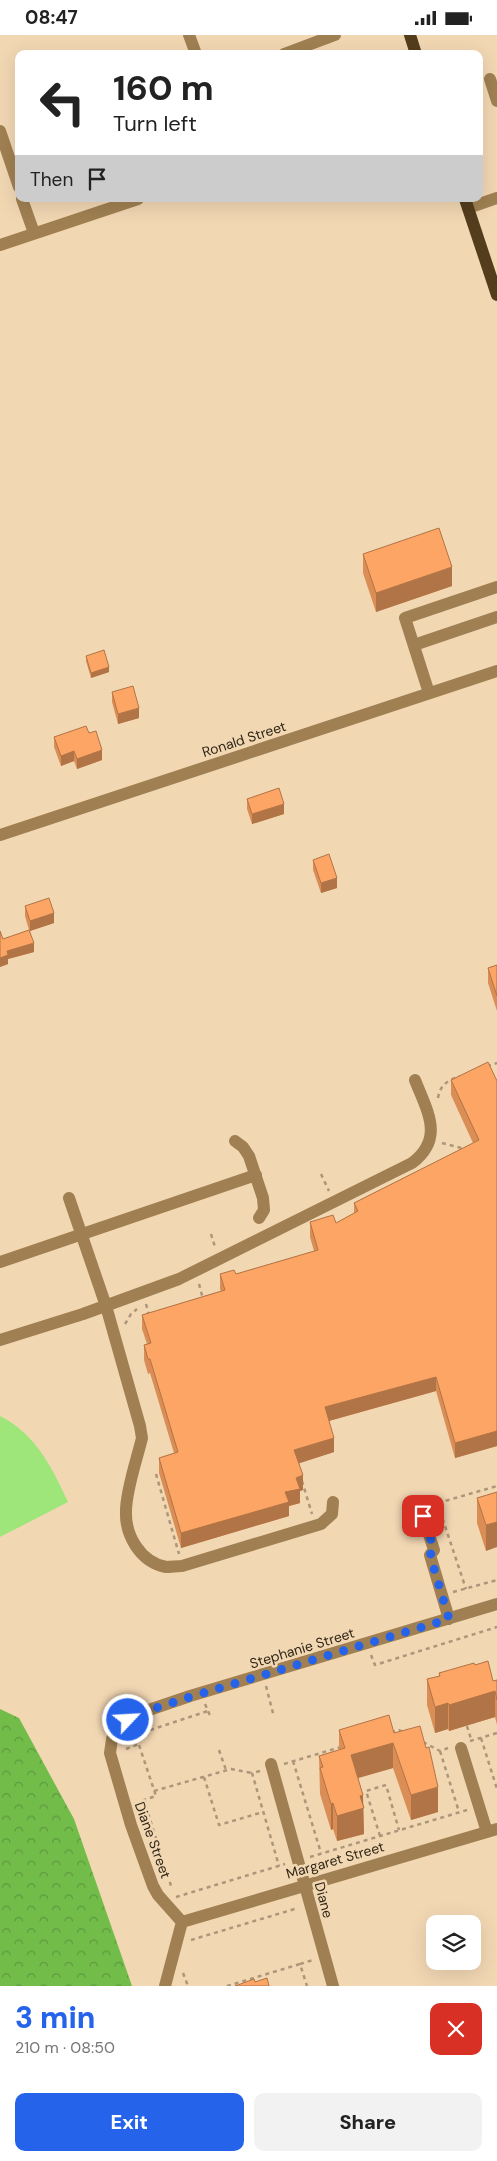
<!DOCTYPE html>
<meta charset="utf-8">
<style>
:root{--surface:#fff;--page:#f2f2f2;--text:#222;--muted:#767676;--accent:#2563eb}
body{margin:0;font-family:"DM Sans",sans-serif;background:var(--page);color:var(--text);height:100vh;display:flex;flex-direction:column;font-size:19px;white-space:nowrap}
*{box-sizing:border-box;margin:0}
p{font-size:16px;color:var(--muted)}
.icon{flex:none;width:28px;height:28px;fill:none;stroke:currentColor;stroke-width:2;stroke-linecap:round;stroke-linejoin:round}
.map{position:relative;height:1951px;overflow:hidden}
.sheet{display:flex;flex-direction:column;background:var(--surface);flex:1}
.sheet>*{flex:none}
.hud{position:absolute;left:15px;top:15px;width:468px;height:152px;border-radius:10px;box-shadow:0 5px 20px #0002;background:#fff;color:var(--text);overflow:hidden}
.tools{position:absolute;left:426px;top:1880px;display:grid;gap:10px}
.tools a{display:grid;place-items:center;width:55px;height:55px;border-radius:10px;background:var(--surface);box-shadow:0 5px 20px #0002;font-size:25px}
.pin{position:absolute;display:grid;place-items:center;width:42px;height:42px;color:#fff;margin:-21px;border-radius:10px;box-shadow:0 2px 8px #0006}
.me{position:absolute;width:55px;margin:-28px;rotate:65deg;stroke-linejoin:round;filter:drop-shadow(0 0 4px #0008)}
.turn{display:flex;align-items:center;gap:18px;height:105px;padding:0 15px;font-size:22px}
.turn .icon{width:65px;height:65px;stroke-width:2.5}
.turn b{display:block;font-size:35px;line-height:42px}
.then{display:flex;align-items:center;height:48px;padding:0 15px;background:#0003;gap:10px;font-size:19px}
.round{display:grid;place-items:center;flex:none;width:52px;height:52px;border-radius:10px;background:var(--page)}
.head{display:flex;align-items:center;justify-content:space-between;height:85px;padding:0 15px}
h1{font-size:30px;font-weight:800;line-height:38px;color:var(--accent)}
.button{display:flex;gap:10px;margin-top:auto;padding:10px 15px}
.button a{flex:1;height:58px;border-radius:10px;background:var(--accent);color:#fff;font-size:20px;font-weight:800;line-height:58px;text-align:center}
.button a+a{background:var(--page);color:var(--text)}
.status{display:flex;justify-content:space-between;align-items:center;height:35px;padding:0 25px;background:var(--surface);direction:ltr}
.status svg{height:14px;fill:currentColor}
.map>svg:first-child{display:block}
.forest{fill:url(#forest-crowns)}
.park{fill:#9ee57a}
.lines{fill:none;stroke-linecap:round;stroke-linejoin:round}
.path{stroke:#ac977b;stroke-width:2.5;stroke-dasharray:4 4;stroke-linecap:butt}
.minor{stroke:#a08052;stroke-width:12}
.major{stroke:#533d1d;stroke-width:12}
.wall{fill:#da8e56}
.shaded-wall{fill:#b17446}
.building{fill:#fda564;stroke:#b17446}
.route{stroke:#2563eb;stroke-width:9;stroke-dasharray:0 16.2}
.labels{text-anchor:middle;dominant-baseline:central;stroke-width:5;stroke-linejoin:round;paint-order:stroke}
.street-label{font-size:14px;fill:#312718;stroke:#f2d7b3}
</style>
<div class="status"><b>08:47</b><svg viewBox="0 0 49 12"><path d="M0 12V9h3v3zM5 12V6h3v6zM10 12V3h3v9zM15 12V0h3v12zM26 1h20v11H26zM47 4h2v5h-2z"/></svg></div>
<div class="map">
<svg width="497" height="1951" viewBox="0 0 497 1951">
<defs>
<pattern id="forest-crowns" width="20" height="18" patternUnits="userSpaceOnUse" patternTransform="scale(1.25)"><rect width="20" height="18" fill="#72bc4a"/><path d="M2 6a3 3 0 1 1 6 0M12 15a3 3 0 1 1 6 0" fill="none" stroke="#5e993d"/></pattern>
</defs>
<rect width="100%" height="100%" fill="#f2d7b3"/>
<path class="forest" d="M0,1674L19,1683L74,1784L132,1951H0Z"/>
<path class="park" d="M0,1381C36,1399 52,1433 68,1467L0,1502Z"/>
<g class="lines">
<path class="path" d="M487,1031L497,1028
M438,1063C440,1050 448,1045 460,1041
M442,1108L465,1114
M321,1139L329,1156
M211,1199L215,1212
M199,1249L203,1264
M146,1269L149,1280
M125,1289L131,1279L137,1274
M156,1439L179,1519
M302,1446L312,1479
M435,1461L466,1554
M438,1468L497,1451
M453,1557L497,1545
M371,1620L375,1630L497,1592
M266,1651L274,1682
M205,1669L211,1683
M467,1691L471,1704
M134,1695L156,1761L144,1765L172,1854
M391,1697L399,1695L403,1697
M135,1700L208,1676
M481,1703L497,1754
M470,1706L497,1698
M423,1707L440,1716L448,1713
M126,1714L139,1709
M219,1715L226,1735
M440,1716L459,1777
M293,1726L321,1818
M284,1729L341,1712
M260,1736L252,1738L279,1831
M204,1742L219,1790L263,1777
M154,1756L231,1734L252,1738
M380,1801L366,1756L386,1750L399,1795
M310,1822L467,1775
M176,1862L285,1829
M191,1905L298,1873
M300,1929L313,1925
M183,1938L188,1951
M227,1951L300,1929L307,1951"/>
<path class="minor" d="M189,0L196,19
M284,19L335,0
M490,44L497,66
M0,96L19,152
M22,164L34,198
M468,173L497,163
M0,210L138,164
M414,610L497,582
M429,658L405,583L497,552
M0,800L497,636
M235,1106L243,1112L249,1121L263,1163L264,1175L259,1183
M69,1163L106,1271L140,1391L142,1403C137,1424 126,1455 126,1476C125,1500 140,1527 166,1532C171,1532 177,1531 182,1531L321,1489L332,1479L333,1467
M0,1227L256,1140
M0,1305L83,1279L179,1244L412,1128C445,1103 427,1076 415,1045
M423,1481L434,1515L430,1520L449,1584
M461,1713L487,1797
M271,1729L333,1951
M182,1887L497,1794
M165,1951L182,1887L158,1860L153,1851L131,1790L110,1718L112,1704L118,1691L137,1679L190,1661L497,1569"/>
<path class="major" d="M410,0L416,19
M465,164L497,260"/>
</g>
<path class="wall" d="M363,519L452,551L376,577L363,538Z
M86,621L109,637L91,643L86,626Z
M112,657L139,683L118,689L112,667Z
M89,698L102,725L77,734L74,726L61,731L54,712V702Z
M247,764L284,779L252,789L247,774Z
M313,825L337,853L321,858L313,835Z
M25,871L54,888L30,896L34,917L8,924V929L0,932V896L3,904L29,895L25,881Z
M497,930V976L488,948V933Z
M451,1045L497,1046V1411L455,1423L436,1356L329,1386L334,1417L299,1428L303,1455L300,1456V1468L289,1471V1481L181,1513L159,1438V1423L174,1418L150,1338L148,1339L144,1325V1310L147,1309L142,1294V1280L221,1256L220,1254V1239H236L314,1216L310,1202V1187L336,1188L354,1178V1168L473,1108L451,1060Z
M497,1457L486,1516L477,1488V1463Z
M475,1630L493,1646L497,1645V1690L495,1682L449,1696L448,1694L435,1698L427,1670V1644L439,1641V1638Z
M339,1695L394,1698L438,1777L411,1785L393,1733L358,1743L363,1770L364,1799L337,1806L333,1794L331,1795L320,1759L319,1721L339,1715Z"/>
<path class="shaded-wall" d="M452,532V551L376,577V558Z
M109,632V637L91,643V638Z
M139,673V683L118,689V679Z
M102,715V725L77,734V724Z
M74,716V726L61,731V721Z
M284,769V779L252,789V779Z
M337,843V853L321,858V848Z
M54,878V888L30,896V886Z
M34,908V917L8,924V929L0,932V923L7,916Z
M436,1342V1356L325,1387V1372Z
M497,1396V1411L455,1423V1408Z
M334,1403V1417L294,1430V1415Z
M303,1440V1455L300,1456V1468L289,1471V1481L181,1513V1498L285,1457L296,1443Z
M497,1487V1512L486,1516V1490Z
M495,1656V1682L449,1696V1670Z
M448,1668V1694L435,1698V1672Z
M393,1708V1733L351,1745V1720Z
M438,1752V1777L411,1785V1760Z
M363,1760L364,1799L337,1806V1781L360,1761Z
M333,1768V1794L331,1795V1769Z"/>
<path class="building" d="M439,493L452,532L376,558L363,519Z
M104,615L109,632L91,638L86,621Z
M133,651L139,673L118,679L112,657Z
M86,691L89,698L96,696L102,715L77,724L74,716L61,721L54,702Z
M279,753L284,769L252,779L247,764Z
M329,819L337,843L321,848L313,825Z
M49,863L54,878L30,886L25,871Z
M29,895L34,908L7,916L8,920L0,923V896L3,904Z
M497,930V961L488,933Z
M488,1027L497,1046V1396L455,1408L436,1342L325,1372L334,1403L294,1415L303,1440L296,1443L300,1454L285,1457L289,1467L181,1498L159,1423L178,1417L150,1324H148L144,1310L151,1308L142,1280L225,1255L220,1239L234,1235L236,1239L318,1215L310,1187L333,1180L336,1188L358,1176L354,1168L479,1105L451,1045Z
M497,1457V1487L486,1490L477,1463Z
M488,1626L493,1646L497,1645V1665L495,1656L449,1670L448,1668L435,1672L427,1644L440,1641L439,1638L474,1628L475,1630Z
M389,1680L394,1698L420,1691L426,1713L429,1712L438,1752L411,1760L393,1708L351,1720L363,1760L360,1761L364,1773L337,1781L333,1768L331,1769L320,1733L323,1732L319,1721L345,1713L339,1695Z
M267,1943L269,1951H235L254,1944L255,1947Z"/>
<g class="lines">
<path class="route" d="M128,1685L137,1679L190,1662L449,1584L430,1520L434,1514L423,1481"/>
</g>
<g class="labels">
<g class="street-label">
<text transform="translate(244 704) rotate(-18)">Ronald Street</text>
<text transform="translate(302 1613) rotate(-17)">Stephanie Street</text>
<text transform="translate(153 1805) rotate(70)">Diane Street</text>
<text transform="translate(335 1825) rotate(-16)">Margaret Street</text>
<text transform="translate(324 1865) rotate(75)">Diane</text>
</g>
</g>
</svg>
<div class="tools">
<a><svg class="icon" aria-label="layers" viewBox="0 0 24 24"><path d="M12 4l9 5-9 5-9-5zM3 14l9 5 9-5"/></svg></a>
</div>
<div class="pin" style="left:423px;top:1481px;background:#d93025"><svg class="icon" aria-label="arrive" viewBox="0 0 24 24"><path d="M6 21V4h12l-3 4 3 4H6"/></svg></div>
<svg class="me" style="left:128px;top:1685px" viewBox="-20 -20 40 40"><circle r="17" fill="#2563eb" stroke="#fff" stroke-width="3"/><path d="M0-11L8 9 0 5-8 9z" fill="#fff"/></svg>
<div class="hud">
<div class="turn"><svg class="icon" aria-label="left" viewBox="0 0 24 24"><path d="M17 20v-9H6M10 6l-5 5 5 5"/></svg><div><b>160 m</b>Turn left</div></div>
<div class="then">Then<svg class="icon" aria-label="arrive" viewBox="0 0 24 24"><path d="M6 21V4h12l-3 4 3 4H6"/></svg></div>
</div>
</div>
<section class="sheet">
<div class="head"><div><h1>3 min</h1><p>210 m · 08:50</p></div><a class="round" style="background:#d93025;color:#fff"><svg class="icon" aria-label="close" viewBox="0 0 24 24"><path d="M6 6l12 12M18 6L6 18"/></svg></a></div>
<div class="button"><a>Exit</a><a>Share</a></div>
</section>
